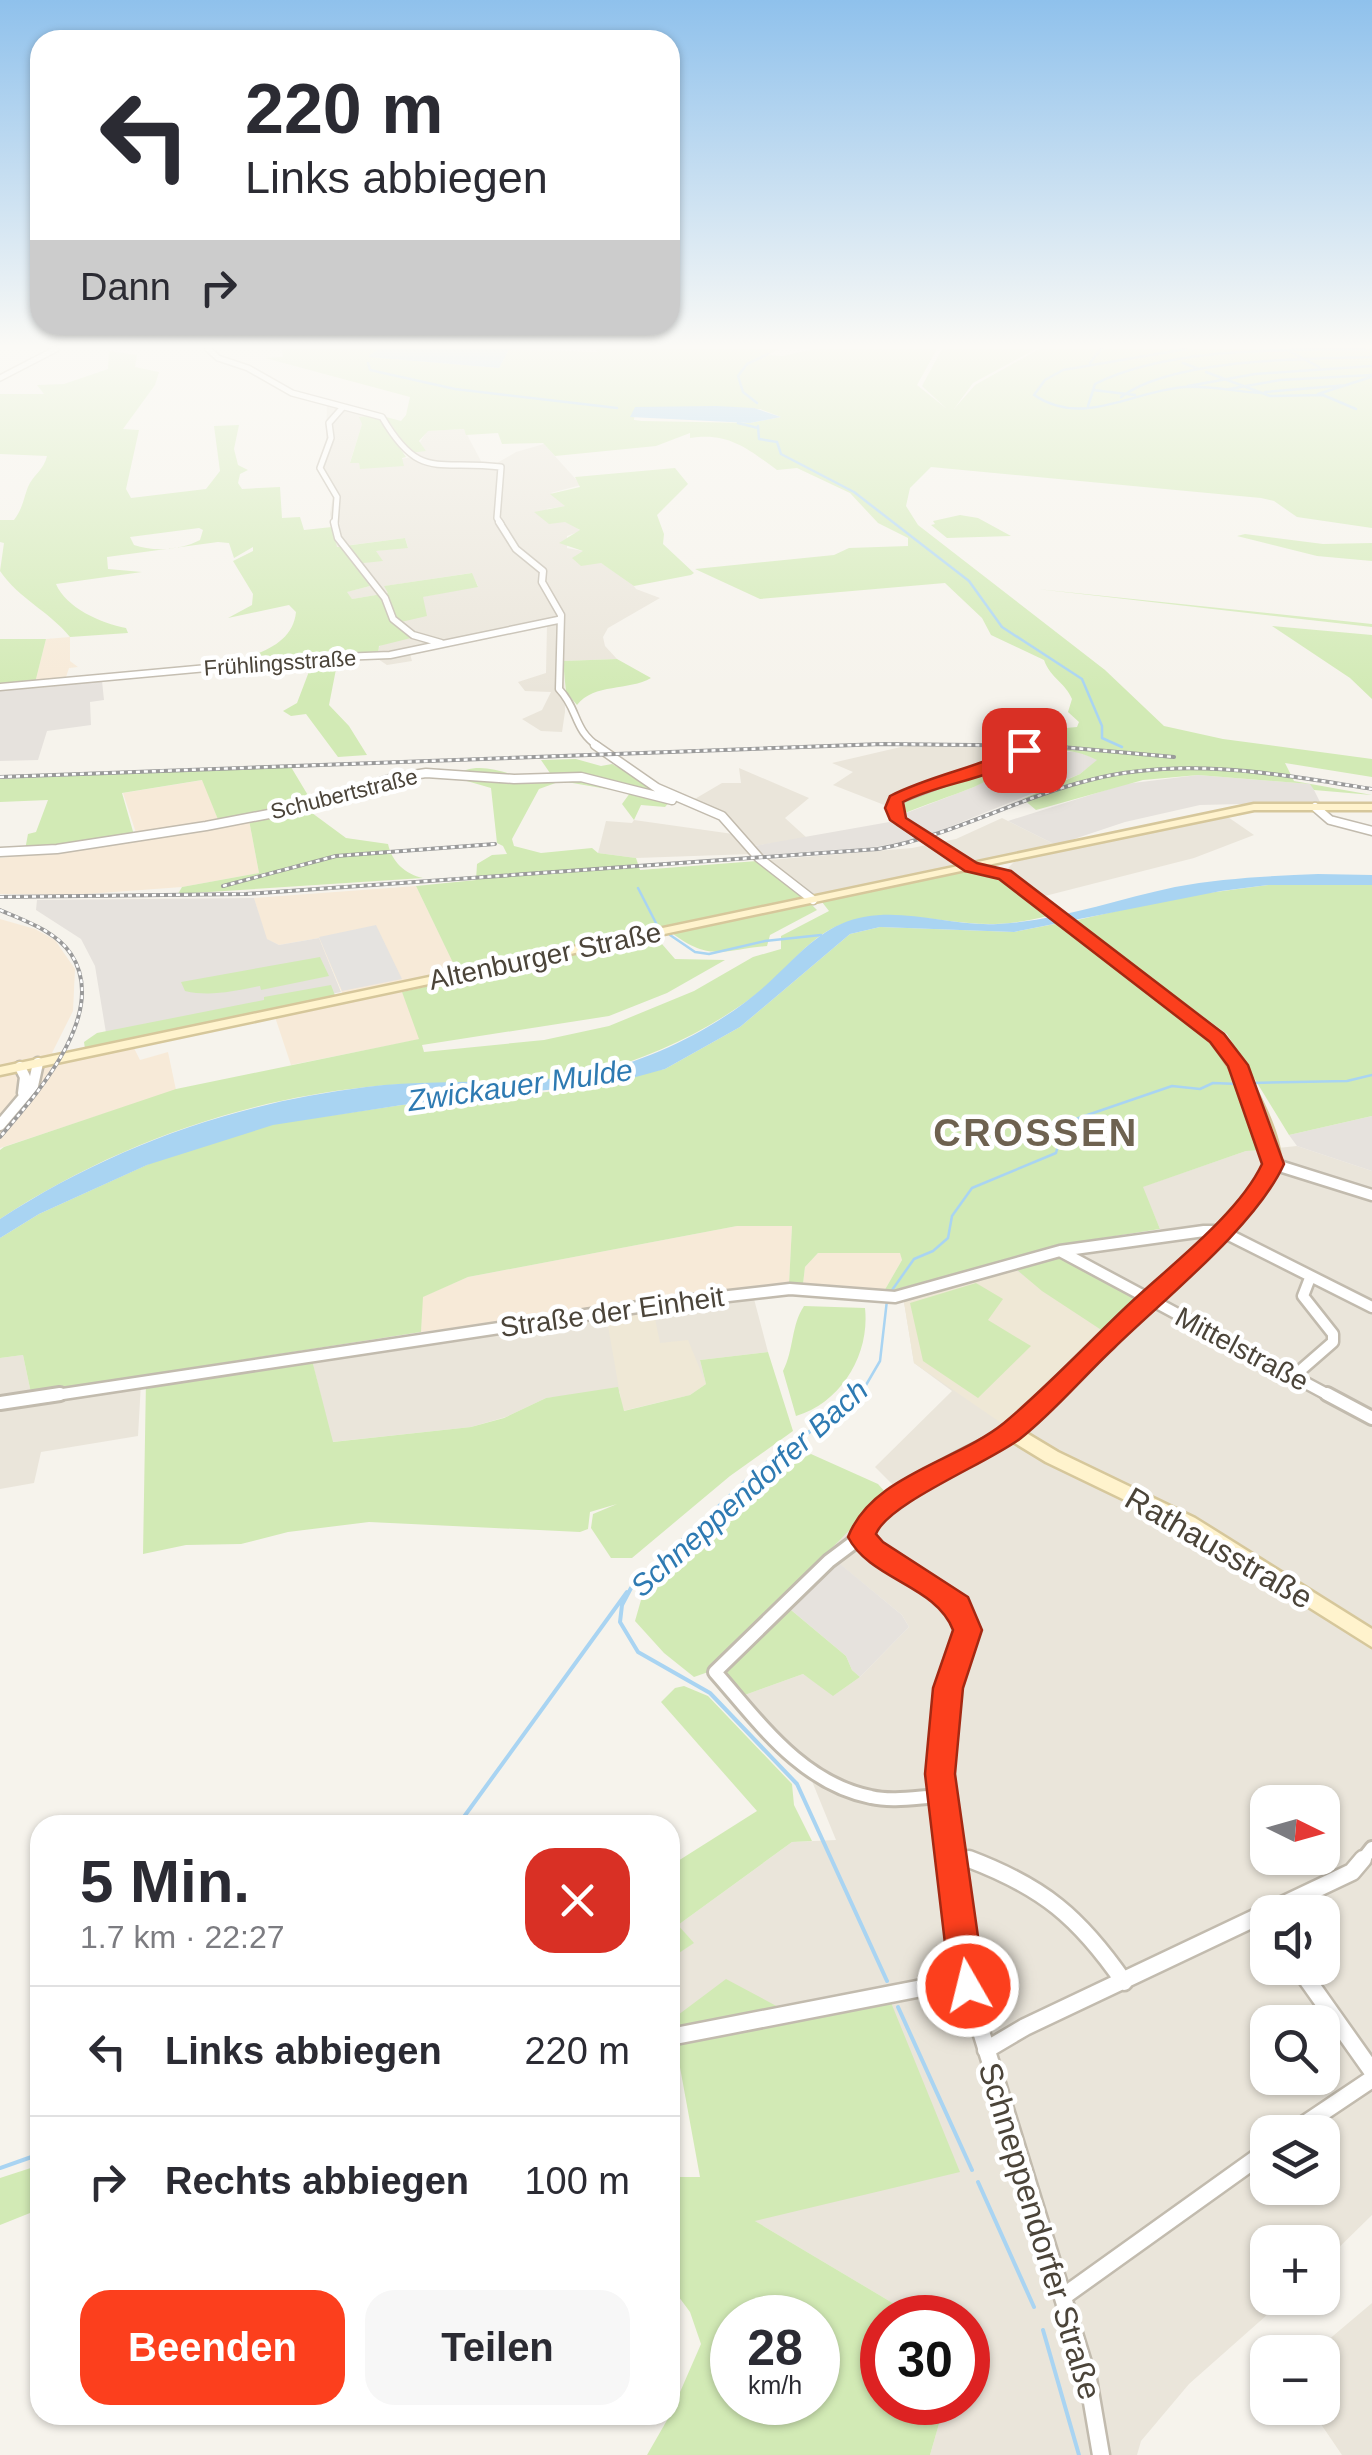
<!DOCTYPE html>
<html lang="de">
<meta charset="utf-8">
<style>
:root{--surface:#fff;--page:#f7f7f7;--text:#2b2b33;--muted:#7c7c81;--line:#e1e1e2;--accent:#fc3f1d}
body{margin:0;font-family:Helvetica,sans-serif;background:var(--page);color:var(--text);height:100vh;display:flex;flex-direction:column;font-size:38px;white-space:nowrap}
*{box-sizing:border-box;margin:0}
p{font-size:32px;color:var(--muted)}
.icon{flex:none;width:55px;height:55px;fill:none;stroke:currentColor;stroke-width:2;stroke-linecap:round;stroke-linejoin:round}
.map{position:relative;flex:1;overflow:hidden}
.sheet{position:absolute;left:30px;top:1815px;width:650px;height:610px;display:flex;flex-direction:column;background:var(--surface);border-radius:30px;box-shadow:0 2px 8px #0004}
.sheet>*{flex:none}
.guide{position:absolute;left:30px;top:30px;width:650px;height:305px;border-radius:30px;box-shadow:0 2px 8px #0004;background:#fff;color:var(--text);overflow:hidden}
.needle{width:65px;rotate:95deg}
.controls{position:absolute;left:1250px;top:1785px;display:grid;gap:20px}
.controls a{display:grid;place-items:center;width:90px;height:90px;border-radius:20px;background:var(--surface);box-shadow:0 2px 8px #0004;font-size:50px}
.speed{position:absolute;left:710px;top:2295px;display:flex;gap:20px;font-size:50px;font-weight:700;text-align:center}
.speed>*{display:grid;place-content:center;width:130px;height:130px;border-radius:50%;background:var(--surface);box-shadow:0 2px 8px #0004;line-height:1}
.speed small{font-size:25px;font-weight:400}
.speed .limit{border:15px solid #d22;background:#fff;color:#111}
.pin{position:absolute;display:grid;place-items:center;width:85px;height:85px;color:#fff;margin:-42px;border-radius:20px;box-shadow:0 5px 15px #0006}
.me{position:absolute;width:110px;margin:-55px;rotate:352deg;stroke-linejoin:round;filter:drop-shadow(0 0 8px #0008)}
.turn{display:flex;align-items:center;gap:35px;height:210px;padding:0 50px;font-size:45px}
.turn .icon{width:130px;height:130px;stroke-width:2.5}
.turn b{display:block;font-size:70px;line-height:85px}
.then{display:flex;align-items:center;height:95px;padding:0 50px;background:#0003;gap:20px;font-size:38px}
.round{display:grid;place-items:center;flex:none;width:105px;height:105px;border-radius:30px;background:var(--page)}
.head{display:flex;align-items:center;justify-content:space-between;height:170px;padding:0 50px}
h1{font-size:60px;font-weight:600;line-height:75px}
.button{display:flex;gap:20px;margin-top:auto;padding:20px 50px}
.button a{flex:1;height:115px;border-radius:30px;background:var(--accent);color:#fff;font-size:40px;font-weight:600;line-height:115px;text-align:center}
.button a+a{background:var(--page);color:var(--text)}
ul{padding:0;list-style:none}
li{display:flex;align-items:center;gap:30px;height:130px;padding:0 50px;border-top:2px solid var(--line)}
li div{flex:1}
li b{display:block;font-size:38px}
li em{font-style:normal}
.map>svg:first-child{display:block}
.residential{fill:#eae5da;fill-rule:evenodd}
.commercial{fill:#f7ead8}
.industrial{fill:#e6e2dd}
.education{fill:#efe8d6}
.green{fill:#d2eab5;fill-rule:evenodd}
.parking{fill:#e5e3e0}
.water{fill:#a9d4f2}
.lines{fill:none;stroke-linecap:round;stroke-linejoin:round}
.stream-far1{stroke:#a9d4f2;stroke-width:2.5}
.stream{stroke:#a9d4f2;stroke-width:4}
.street-far5-casing{stroke:#c2bbae;stroke-width:8}
.street-far4-casing{stroke:#c2bbae;stroke-width:9}
.street-far3-casing{stroke:#c2bbae;stroke-width:11}
.street-far2-casing{stroke:#c2bbae;stroke-width:15}
.street-far1-casing{stroke:#c2bbae;stroke-width:18}
.street-casing{stroke:#c2bbae;stroke-width:21}
.secondary-casing{stroke:#d6c79b;stroke-width:5}
.street-far5{stroke:#fff;stroke-width:5}
.street-far4{stroke:#fff;stroke-width:6}
.street-far3{stroke:#fff;stroke-width:8}
.street-far2{stroke:#fff;stroke-width:10}
.street-far1{stroke:#fff;stroke-width:12}
.street{stroke:#fff;stroke-width:16}
.secondary{fill:#fff3cd;fill-rule:evenodd}
.rail-casing{stroke:#9a9a9a;stroke-width:4}
.rail{stroke:#fff;stroke-width:2.5;stroke-dasharray:4;stroke-linecap:butt}
.route{fill:#fc3f1d;stroke:#a42913;stroke-width:2.5}
.labels{text-anchor:middle;dominant-baseline:central;stroke-width:9;stroke-linejoin:round;paint-order:stroke}
.far-street-label{font-size:22px;fill:#4b4439;stroke:#fff}
.street-label{font-size:28px;fill:#4b4439;stroke:#fff}
.water-label{font-size:30px;font-style:italic;fill:#2e7ab2;stroke:#fff}
.near-street-label{font-size:32px;fill:#4b4439;stroke:#fff}
.district-label{font-size:38px;font-weight:bold;letter-spacing:2.5px;fill:#6e6250;stroke:#fff}
</style>
<div class="map">
<svg width="1372" height="2455" viewBox="0 0 1372 2455">
<rect width="100%" height="100%" fill="#f6f3ec"/>
<path class="residential" d="M327,405L371,417L362,424L350,462L359,463L360,468L411,457L427,431L464,429L482,463H497L516,452L544,444L581,485L551,493L567,506L546,509L581,531L567,536V548L583,551L585,554L575,556L601,563L631,582L636,589L660,598L608,628L603,637L605,646L617,659L564,661L565,712L562,732L541,731L522,719L542,710L551,692L525,691L518,682L546,673L547,625L410,654L412,661L387,665L378,659L379,647L422,597L478,586L471,573L385,586L389,593L352,599L346,592L370,586L354,564L382,560L375,551L408,547L405,538L336,547L330,514L333,496L316,469L326,443Z
M905,746H1020V750L962,776L920,786L903,794L892,808L833,785L853,772L832,763Z
M739,768L809,798L785,818L807,838L754,846L728,817L693,800L722,783H741Z
M1225,815L1254,835L1194,858L1041,897L1012,876L1008,868L1015,861Z
M1002,818L1056,845L813,896L768,860L912,848L956,839Z
M634,820L733,834L751,854L636,858L598,853L606,821L632,823Z
M1297,1146L1372,1171V2215L1323,2263L1322,2242H1268V2298H1286L1189,2384L1141,2441L1137,2455H930L945,2403L968,2402V2318L897,2317L896,2305L753,2220L829,2201L674,2020L670,2021V1959L693,1943L678,1925L792,1842L836,1840L805,1764L742,1696L803,1674L834,1695L860,1677L909,1627L902,1615L826,1553L886,1493L896,1488L875,1467L952,1391L914,1363L904,1302L1067,1253L1164,1238L1142,1187L1246,1151ZM1268,1802H1322V1858H1268ZM1268,1912H1322V1968H1268ZM1268,2022H1322V2078H1268ZM1268,2132H1322V2188H1268Z
M739,1299H754L768,1352L700,1360L706,1384L546,1398L506,1417L471,1427L332,1442L311,1356Z
M23,1355L31,1393L141,1383L138,1436L41,1452L34,1483L0,1489V1358Z
M1372,2303V2455H1342L1310,2408H1322V2352H1314Z"/>
<path class="commercial" d="M70,637V661L78,667L69,668L65,680L35,683L46,639Z
M203,780L219,822L137,836L123,793Z
M249,820L259,873L182,887L73,895L0,894V858L80,850Z
M416,886L458,972L399,984L421,1039L291,1065L273,1011L343,995L319,938L279,945L266,939L254,898Z
M0,919L35,929L55,940L75,969L73,1011L52,1053L69,1060L134,1048L140,1060L168,1052L176,1090L0,1148Z
M737,1226H792L789,1284L421,1332L422,1297L468,1277Z
M818,1253H901L902,1260L883,1293H861L803,1284L805,1267Z"/>
<path class="industrial" d="M102,681L104,700L90,702L91,725L47,731L38,760L0,761V688Z
M1038,752H1079L1098,760L1080,774L932,834L925,836L901,815L974,787Z
M1198,775L1311,784L1320,802L1200,805L1125,822L1056,845L1008,821L1125,784Z
M895,821L918,839L875,847L762,855L754,846Z
M254,898L267,939L279,945L319,938L341,992L107,1039L95,966L81,939L36,910L37,900Z
M1372,1116V1171L1297,1146L1289,1135Z
M834,1559L902,1615L909,1627L860,1677L852,1670L846,1656L785,1605Z"/>
<path class="education" d="M1015,1270L1101,1330L1007,1427L914,1363L904,1302Z
M653,1309L660,1343L688,1340L706,1384L690,1395L623,1411L606,1315Z"/>
<path class="green" d="M282,349H378L370,357L499,368L509,349L597,352L596,349H779L768,355L783,356L813,349H937L917,385L947,409L922,386L942,349H1036L973,383L954,409L975,385L1039,349H1372V528L1297,517L1274,501L1261,498L931,467L910,488L906,506L918,525L1105,670L1164,726L1223,739L1372,759V777L1285,763L1294,781L1372,795L1314,790L1310,784L1198,775L1143,780L1036,810L1023,799L1080,774L1097,760C1046,734 1018,767 974,787C950,797 925,804 901,815L906,799L922,790L994,770L1027,754L1021,740L1045,730L1077,727L1079,722L1068,712L1072,699C1065,682 1051,679 1044,660L991,635L982,618L945,583L760,599L695,569L834,555L849,548L908,546V538L878,523L850,493L797,468L777,470C747,448 728,432 690,438V433L656,446L555,456L543,443L502,444L498,433L466,435L464,429L428,431L419,441L426,451L410,453L386,417L401,421L406,415L410,397L265,358L283,357ZM635,407L760,409L781,417L750,423L642,421L634,420Z
M109,351L137,355L135,367L159,372L155,385L123,429L139,430L126,489L131,498L206,489L220,471L214,426L239,425L234,449L238,465L248,470L240,474L238,483L242,489L280,487L282,518L300,517L304,530L332,527L337,547L405,538L408,548L376,551L383,561L354,564L370,586L347,592L352,599L388,593L384,586L472,573L478,587L423,597L427,616L401,622L411,638L379,646L378,655L196,667C231,661 292,655 296,612L289,605L228,618L252,605L253,594L233,561L253,551V547L234,558L229,543L218,542L107,557L108,569L142,572L56,584C66,608 101,623 126,628L128,633L70,637C49,611 19,599 0,571L4,543L0,542V520H14C23,508 23,500 28,487C33,475 44,470 47,456L0,454V394H44L37,385L64,384L108,369ZM199,528L203,530L200,540C182,550 153,552 134,545L130,537Z
M364,413L380,419L406,457L402,458L404,466L360,469L359,463H350L362,424L359,417L368,416Z
M675,468L688,484L657,515L664,534L663,544L694,573L691,575L634,586L601,563L581,566L572,558L583,551L559,543L580,530L565,522L549,524L534,512L565,506L550,494L580,487L575,477Z
M960,515L978,518L1011,536L947,538L931,525L935,524L933,521Z
M1245,534L1323,544L1372,543V561L1317,556L1237,536Z
M1037,589L1372,624V627Z
M1272,626L1372,635V699L1350,678Z
M0,639H46L35,683L0,684Z
M338,659L329,705L349,726L367,755L338,757L306,714L291,716L283,711L297,703L313,661Z
M617,659L651,678C629,691 594,683 577,705L566,692L563,661Z
M576,759L601,766L612,764L673,798L665,807L641,805L634,820L622,804L630,793L561,781L539,789L512,839L514,846L541,853L592,848L598,853L636,858L640,870L757,861L805,897L456,969L416,886L476,880L477,864L492,855L507,854L503,846L497,843L491,788L453,777C476,759 502,773 527,778C534,779 545,777 552,776L541,760Z
M291,767L312,802L219,822L202,780L122,793L134,835L25,850L28,834L36,832L48,800L0,802V779Z
M308,810L346,838L388,844C392,862 405,874 423,878L178,894L182,887L259,873L249,820Z
M968,871L992,875L1048,916C1031,920 1012,924 995,924C945,925 894,906 845,923C811,934 789,967 763,989C715,1027 653,1058 594,1072C521,1089 442,1079 367,1087C236,1101 110,1147 0,1219V1150L4,1147L176,1089L419,1039L402,992L655,936L675,959L725,960L667,993L609,1016L422,1045L424,1052L544,1040L609,1026L694,991L753,957L781,949V936L829,911L822,902Z
M1268,885H1372V1116L1289,1135L1227,1034L1073,921L1178,897Z
M811,904L817,910L770,935L767,946C726,949 711,963 672,933Z
M1060,923L1210,1039L1223,1057L1264,1150L1246,1151L1143,1187L1160,1229L1058,1245L883,1293L902,1260L900,1253H818L805,1267L803,1284H789L792,1226H737L468,1277L423,1297L421,1332L31,1393L23,1355L0,1358V1238L39,1214L151,1163L273,1124L402,1105L547,1092L665,1069L740,1027L850,934L880,927L1014,932Z
M320,957L329,976L261,990L260,986C235,991 210,997 185,991L181,982Z
M331,985L336,998L85,1049L84,1042L97,1033L264,1000V997Z
M1060,1251L1147,1300L1109,1335L1042,1291L1010,1264Z
M976,1283L1003,1299L988,1320L1031,1346L978,1398L923,1361L910,1303Z
M804,1306L865,1308C870,1354 842,1402 796,1416L783,1371C794,1350 791,1325 804,1306Z
M768,1352L793,1431L730,1476L632,1558H611L591,1528L593,1514L617,1504L590,1512L588,1529L580,1532L369,1522L288,1532L241,1544L186,1545L143,1554L146,1380L311,1356L333,1442L471,1427L504,1418L546,1398L618,1387L624,1411L690,1395L706,1384L700,1360Z
M811,1454L878,1484L886,1493L711,1671L694,1677L664,1653L635,1621L643,1593L779,1470Z
M785,1605L846,1656L852,1670L860,1677L833,1696L803,1674L742,1696L724,1675L725,1666Z
M684,1686L708,1696L792,1784L794,1805L812,1841L792,1842L678,1925L694,1943L670,1959V1866L757,1811L661,1702L675,1688Z
M726,1979L782,2009L890,2000L960,2172L755,2221L896,2305L897,2317L882,2318V2402L945,2403L930,2455H647L670,2415L701,2344L690,2312L670,2285V2177H700L677,2051L670,2052V2021ZM732,2318H818V2402H732Z
M40,2165V2209L0,2225V2178Z"/>
<path class="parking" d="M376,925L402,979L342,991L319,937Z"/>
<path class="water" d="M378,349H509L499,368L368,357Z
M716,406L754,408L781,417L750,423L630,417L635,407Z
M1318,874L1372,875V885H1268L1221,891L1014,932L880,927L850,934L740,1027L665,1069L614,1083L402,1105L273,1125L147,1165L39,1214L0,1238V1219C110,1147 235,1103 366,1087C440,1078 517,1087 591,1073C651,1061 720,1026 765,986C789,965 811,937 841,924C892,902 946,927 998,924C1058,921 1117,899 1175,887C1222,878 1270,876 1318,874Z"/>
<g class="lines">
<path class="stream-far1" d="M1186,349L1063,370L1045,380L1034,395C1083,428 1132,391 1184,387C1210,385 1236,392 1262,393
M1291,352L1319,367
M368,363L370,370L455,389L617,408
M1090,363L1101,349
M1183,363L1199,369
M1206,372L1270,396L1323,395L1356,409
M1188,386L1255,374L1372,366
M1229,389L1280,380L1372,375
M1093,390L1135,395
M1265,392L1348,385
M1318,394L1371,377
M1121,397C1173,358 1306,359 1372,357
M757,403L743,392L738,376L747,364L768,354
M1088,406L1095,384C1168,347 1284,350 1365,349
M738,423L758,428
M758,426L759,439L777,442L781,454L854,492L969,581L1002,627L1082,679L1102,726V738L1122,747
M638,888L657,925
M670,935L695,952L709,954L765,941L821,935
M1251,1083L1347,1081L1372,1075
M890,1293L914,1259L933,1251L948,1238L952,1216L972,1188L1056,1153L1064,1123L1172,1086L1200,1089L1213,1083L1238,1084
M859,1397L880,1361L887,1300"/>
<path class="stream" d="M861,1394L760,1468L631,1588L622,1605L620,1622L638,1652L710,1693L797,1784L887,1981
M458,1825L627,1592
M898,2007L972,2170
M0,2168L40,2154
M978,2182L1034,2307
M1043,2330L1079,2455"/>
<defs>
<path id="street-far5" d="M208,349L218,358L248,368L292,393L382,417C420,482 437,459 501,467L497,518L501,524
M0,378L56,349
M335,524L337,497L320,468L331,438L329,423L343,407"/>
<path id="street-far4" d="M334,522L338,538L385,598L393,619L413,635L441,643
M499,522L516,549L543,571L542,582L561,615L559,689C579,710 573,730 599,747
M0,687L315,658L390,655L558,620"/>
<path id="street-far3" d="M595,745L657,788L722,816L759,858L813,900
M1315,807L1330,820L1372,831
M0,852L57,849L206,826L300,808L393,778L426,773L514,779L581,777L672,800
M971,867L899,821L893,808L896,800L1024,751"/>
<path id="street-far2" d="M20,1067L25,1077L23,1093
M0,1125L33,1086L38,1063
M1273,1164L1372,1195
M1060,1251L1332,1397
M1294,1376L1333,1342V1334L1303,1296L1310,1278
M43,1397L658,1304L790,1289L895,1297L1060,1251L1204,1231H1221L1372,1307"/>
<path id="street-far1" d="M1327,1394L1372,1418
M0,1403L60,1394
M861,1537L829,1561L715,1672C759,1722 801,1783 871,1797C893,1802 918,1797 941,1796
M950,1852L976,1862
M951,1862L940,1773L948,1688L968,1630L958,1606L873,1550L861,1537C893,1484 959,1460 1011,1432
M1361,1862L1372,1848"/>
<path id="street" d="M951,1859L967,1986L1088,2379L1101,2455
M969,1859C1043,1887 1079,1917 1124,1982
M1299,1968L1372,2071
M670,2037L927,1987L967,1986
M986,2050L1025,2027L1352,1872L1363,1859
M1293,2132L1372,2079
M1064,2296L1268,2150"/>
<path id="secondary" d="M1254,804H1372V810H1254L983,866L1009,873L1222,1035C1241,1060 1285,1136 1279,1167C1274,1195 1190,1270 1167,1292C1119,1338 1071,1385 1023,1431L1058,1452L1195,1518L1372,1629V1647L1183,1528L1046,1462L1005,1437L1002,1432L1216,1227L1261,1177L1265,1163L1259,1133L1236,1078L1212,1041L1001,877L976,871L975,868L0,1075V1067Z"/>
</defs>
<use href="#street-far5" class="street-far5-casing"/>
<use href="#street-far4" class="street-far4-casing"/>
<use href="#street-far3" class="street-far3-casing"/>
<use href="#street-far2" class="street-far2-casing"/>
<use href="#street-far1" class="street-far1-casing"/>
<use href="#street" class="street-casing"/>
<use href="#secondary" class="secondary-casing"/>
<use href="#street-far5" class="street-far5"/>
<use href="#street-far4" class="street-far4"/>
<use href="#street-far3" class="street-far3"/>
<use href="#street-far2" class="street-far2"/>
<use href="#street-far1" class="street-far1"/>
<use href="#street" class="street"/>
<use href="#secondary" class="secondary"/>
<defs>
<path id="rail" d="M0,777L882,744L1050,746L1174,757
M223,886L336,856L495,844
M0,897L246,894L878,849C952,836 1017,798 1090,780C1183,756 1278,774 1372,789
M0,910C25,921 56,931 71,954C110,1013 36,1095 0,1137"/>
</defs>
<use href="#rail" class="rail-casing"/>
<use href="#rail" class="rail"/>
</g>
<linearGradient id="sky" x2="0" y2="1"><stop stop-color="#8fc1ec"/><stop offset="0.5" stop-color="#fbfaf6"/><stop offset="1" stop-color="#fbfaf6" stop-opacity="0"/></linearGradient>
<rect width="1372" height="692" fill="url(#sky)"/>
<path class="route" d="M1019,747L1032,750C997,780 943,781 903,802L906,818L977,863L1011,871L1224,1034L1248,1065L1284,1164C1256,1226 1164,1299 1114,1348C1083,1377 1054,1412 1021,1438C990,1462 888,1503 876,1534L883,1542L968,1597L982,1630L963,1688L955,1774L985,1986L980,1998L968,2003L955,1998L950,1986L925,1774L933,1688L953,1630C936,1585 870,1580 848,1537C872,1475 956,1462 1004,1423C1047,1387 1086,1345 1126,1307C1168,1267 1238,1215 1262,1164L1228,1066L1210,1042L999,879L965,871L890,820L885,808L890,796C931,775 977,768 1019,747Z"/>
<g class="labels">
<g class="far-street-label">
<text transform="translate(280 663) rotate(-4)">Frühlingsstraße</text>
<text transform="translate(344 794) rotate(-14)">Schubertstraße</text>
</g>
<g class="street-label">
<text transform="translate(545 956) rotate(-12)">Altenburger Straße</text>
<text transform="translate(612 1312) rotate(-8)">Straße der Einheit</text>
<text transform="translate(1242 1349) rotate(28)">Mittelstraße</text>
</g>
<g class="water-label">
<text transform="translate(520 1085) rotate(-8)">Zwickauer Mulde</text>
<text transform="translate(749 1488) rotate(-42)">Schneppendorfer Bach</text>
</g>
<g class="near-street-label">
<text transform="translate(1219 1548) rotate(30)">Rathausstraße</text>
<text transform="translate(1040 2231) rotate(73)">Schneppendorfer Straße</text>
</g>
<g class="district-label">
<text x="1036" y="1133">CROSSEN</text>
</g>
</g>
</svg>
<div class="controls">
<a><svg class="needle" viewBox="-14 -14 28 28"><path d="M0-13l5 13h-10z" fill="#e53935"/><path d="M0 13l5-13h-10z" fill="#7c7c81"/></svg></a>
<a><svg class="icon" aria-label="sound" viewBox="0 0 24 24"><path d="M4 9h4l5-4v14l-5-4H4zM17 9q2 3 0 6"/></svg></a>
<a><svg class="icon" aria-label="search" viewBox="0 0 24 24"><circle cx="10" cy="10" r="6"/><path d="M15 15l6 6"/></svg></a>
<a><svg class="icon" aria-label="layers" viewBox="0 0 24 24"><path d="M12 4l9 5-9 5-9-5zM3 14l9 5 9-5"/></svg></a>
<a>+</a>
<a>−</a>
</div>
<div class="speed"><div>28<small>km/h</small></div><div class="limit">30</div></div>
<div class="pin" style="left:1024px;top:750px;background:#d93025"><svg class="icon" aria-label="arrive" viewBox="0 0 24 24"><path d="M6 21V4h12l-3 4 3 4H6"/></svg></div>
<svg class="me" style="left:968px;top:1986px" viewBox="-20 -20 40 40"><circle r="17" fill="#fc3f1d" stroke="#fff" stroke-width="3"/><path d="M0-11L8 9 0 5-8 9z" fill="#fff"/></svg>
<div class="guide">
<div class="turn"><svg class="icon" aria-label="left" viewBox="0 0 24 24"><path d="M17 20v-9H6M10 6l-5 5 5 5"/></svg><div><b>220 m</b>Links abbiegen</div></div>
<div class="then">Dann<svg class="icon" aria-label="right" viewBox="0 0 24 24"><path d="M7 20v-9h11M14 6l5 5-5 5"/></svg></div>
</div>
<section class="sheet">
<div class="head"><div><h1>5 Min.</h1><p>1.7 km · 22:27</p></div><a class="round" style="background:#d93025;color:#fff"><svg class="icon" aria-label="close" viewBox="0 0 24 24"><path d="M6 6l12 12M18 6L6 18"/></svg></a></div>
<ul>
<li><svg class="icon" aria-label="left" viewBox="0 0 24 24"><path d="M17 20v-9H6M10 6l-5 5 5 5"/></svg><div><b>Links abbiegen</b></div><em>220 m</em></li>
<li><svg class="icon" aria-label="right" viewBox="0 0 24 24"><path d="M7 20v-9h11M14 6l5 5-5 5"/></svg><div><b>Rechts abbiegen</b></div><em>100 m</em></li>
</ul>
<div class="button"><a>Beenden</a><a>Teilen</a></div>
</section>
</div>
